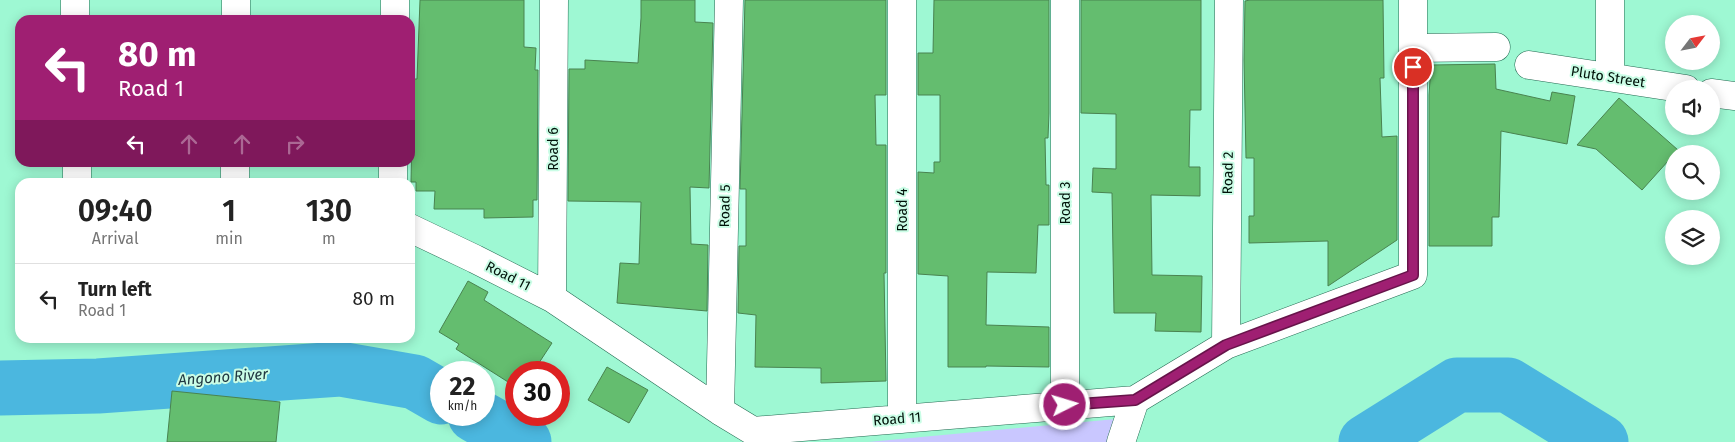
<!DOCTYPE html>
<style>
:root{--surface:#fff;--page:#f6f6f6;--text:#222;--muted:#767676;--line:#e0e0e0}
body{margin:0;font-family:"Fira Sans",sans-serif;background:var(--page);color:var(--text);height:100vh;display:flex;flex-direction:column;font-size:19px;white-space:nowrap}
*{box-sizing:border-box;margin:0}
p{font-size:16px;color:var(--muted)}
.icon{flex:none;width:28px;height:28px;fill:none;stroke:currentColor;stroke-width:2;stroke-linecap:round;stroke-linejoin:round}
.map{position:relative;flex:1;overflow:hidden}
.drawer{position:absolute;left:15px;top:178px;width:400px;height:165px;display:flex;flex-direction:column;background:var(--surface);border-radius:15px;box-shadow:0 2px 12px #0003}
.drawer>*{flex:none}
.top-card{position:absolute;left:15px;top:15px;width:400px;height:152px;border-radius:15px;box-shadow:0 2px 12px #0003;background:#9f1f72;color:#fff;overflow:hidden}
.needle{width:32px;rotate:58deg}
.fabs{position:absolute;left:1665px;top:15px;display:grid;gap:10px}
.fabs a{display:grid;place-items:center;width:55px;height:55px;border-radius:50%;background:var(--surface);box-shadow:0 2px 12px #0003;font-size:25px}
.speed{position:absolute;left:430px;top:361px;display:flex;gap:10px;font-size:25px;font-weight:700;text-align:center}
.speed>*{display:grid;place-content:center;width:65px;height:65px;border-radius:50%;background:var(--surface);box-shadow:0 2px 12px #0003;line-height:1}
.speed small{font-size:12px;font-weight:400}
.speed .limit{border:8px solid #d22;background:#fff;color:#111}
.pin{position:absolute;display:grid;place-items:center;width:42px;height:42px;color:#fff;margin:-21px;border:2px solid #fff;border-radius:50%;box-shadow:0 1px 5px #0007}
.me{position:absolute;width:55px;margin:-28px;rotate:85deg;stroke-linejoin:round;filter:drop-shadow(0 0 4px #0008)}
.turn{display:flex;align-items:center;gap:18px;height:105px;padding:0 20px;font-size:22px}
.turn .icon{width:65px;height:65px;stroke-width:2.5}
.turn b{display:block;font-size:35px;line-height:42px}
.lanes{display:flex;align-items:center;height:48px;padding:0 20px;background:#0003;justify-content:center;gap:25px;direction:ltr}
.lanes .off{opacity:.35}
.eta{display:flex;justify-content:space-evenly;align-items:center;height:85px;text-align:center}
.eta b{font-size:30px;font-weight:600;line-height:35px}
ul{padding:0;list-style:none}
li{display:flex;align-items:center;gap:15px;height:70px;padding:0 20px;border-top:1px solid var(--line)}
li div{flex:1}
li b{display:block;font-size:19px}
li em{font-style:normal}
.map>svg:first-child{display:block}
.green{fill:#c9c7ff}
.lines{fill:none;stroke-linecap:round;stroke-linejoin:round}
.river{stroke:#4bb7df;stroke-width:55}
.building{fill:#64bd6f;stroke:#498350}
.minor-casing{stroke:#246a52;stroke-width:29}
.minor{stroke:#fff;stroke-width:28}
.route-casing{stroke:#67144a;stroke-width:12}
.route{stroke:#9f1f72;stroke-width:9}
.labels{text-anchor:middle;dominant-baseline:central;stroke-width:4;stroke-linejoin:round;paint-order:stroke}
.street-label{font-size:14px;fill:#001209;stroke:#cafde6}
.water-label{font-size:15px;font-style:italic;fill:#203741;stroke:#cafde6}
</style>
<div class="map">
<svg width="1735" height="442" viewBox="0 0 1735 442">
<rect width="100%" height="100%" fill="#9ef8d3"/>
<path class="green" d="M1116,419L1107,442H868Z"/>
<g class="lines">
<path class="river" d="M0,388L98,386L340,369L415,382L441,397
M475,415L524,442
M1366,442L1457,385H1508L1601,442"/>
</g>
<path class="building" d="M420,0H524V47L536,48L535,70H538L537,200H533V217L484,218V209H434L435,191H416V182H411L413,79H417Z
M641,0H695V22L713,23L709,188L690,187L691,244L708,245L707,311L617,303L620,263L639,264L641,202L568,201L569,69H585V60L638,63L641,18Z
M745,0H886V95H875L876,145H886V273H884L886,381L821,383V368L755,367L756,315L738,313L739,246H746V189H740Z
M934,0H1049V113L1048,138H1045L1046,185H1049V225H1038L1036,273L987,272L986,325L1049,327V367L986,366V367H948V276L918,274V172L934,173V162H940V95H918V53H933Z
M1081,0H1201V110H1190L1189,167H1200V196L1151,195L1152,275L1202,276L1201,332L1155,331L1156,313H1114L1112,193L1092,192L1093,168L1116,169V114L1081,113Z
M1250,0H1383L1384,78H1380L1382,137L1397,136V240L1328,286V241L1249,243V216H1254V158H1246L1244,60L1245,1Z
M1495,64L1496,89L1550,101L1552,92L1575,96L1567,144L1501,131L1499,217H1492V246H1429V95L1431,65Z
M1619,98L1678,150L1642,190L1596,149L1577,145Z
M468,281L488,292L484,300L552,343L533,372H516V387L456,349L459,344L439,332Z
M607,367L648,390L629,423L588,400Z
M172,391L280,402L276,442H167Z"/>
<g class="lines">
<defs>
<path id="minor" d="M75,0V20
M902,0V419
M1065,0V405
M236,20V0
M395,20V0
M1413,48L1496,47
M1529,65L1686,89
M1610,77V0
M1711,93L1735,96
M77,162V182
M235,182V162
M393,182V162
M410,228L475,259L552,298L720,411L753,431L1135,400L1226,345L1413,275V0
M552,298L554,0
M1226,345L1229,0
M720,411L729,0
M1121,442L1135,400"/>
</defs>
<use href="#minor" class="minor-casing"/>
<use href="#minor" class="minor"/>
</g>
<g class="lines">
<defs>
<path id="route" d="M1065,405L1135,400L1226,345L1413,275V67"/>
</defs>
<use href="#route" class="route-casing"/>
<use href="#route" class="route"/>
</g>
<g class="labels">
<g class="street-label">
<text transform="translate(1608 77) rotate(9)">Pluto Street</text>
<text transform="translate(553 149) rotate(-90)">Road 6</text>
<text transform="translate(1228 173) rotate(-89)">Road 2</text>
<text transform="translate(1065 203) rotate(-90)">Road 3</text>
<text transform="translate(725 206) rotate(-89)">Road 5</text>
<text transform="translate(902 210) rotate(-90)">Road 4</text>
<text transform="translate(508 276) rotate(27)">Road 11</text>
<text transform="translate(897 419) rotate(-5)">Road 11</text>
</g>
<g class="water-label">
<text transform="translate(223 377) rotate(-4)">Angono River</text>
</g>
</g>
</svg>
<div class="fabs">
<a><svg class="needle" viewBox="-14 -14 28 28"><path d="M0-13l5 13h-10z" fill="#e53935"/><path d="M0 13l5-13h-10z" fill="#767676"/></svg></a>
<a><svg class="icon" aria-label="sound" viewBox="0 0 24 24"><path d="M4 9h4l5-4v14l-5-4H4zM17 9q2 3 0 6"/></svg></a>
<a><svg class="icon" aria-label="search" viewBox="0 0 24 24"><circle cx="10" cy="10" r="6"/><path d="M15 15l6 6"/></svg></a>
<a><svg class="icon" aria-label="layers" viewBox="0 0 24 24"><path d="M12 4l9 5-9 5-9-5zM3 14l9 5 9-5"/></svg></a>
</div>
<div class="speed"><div>22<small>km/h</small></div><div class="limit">30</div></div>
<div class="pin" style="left:1413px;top:67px;background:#d93025"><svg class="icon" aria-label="arrive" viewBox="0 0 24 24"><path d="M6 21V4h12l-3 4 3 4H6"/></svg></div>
<svg class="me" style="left:1065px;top:405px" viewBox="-20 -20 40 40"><circle r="17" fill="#9f1f72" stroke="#fff" stroke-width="3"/><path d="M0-11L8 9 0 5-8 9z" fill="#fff"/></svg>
<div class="top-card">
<div class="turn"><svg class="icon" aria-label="left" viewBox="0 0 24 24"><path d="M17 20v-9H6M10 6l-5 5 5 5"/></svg><div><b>80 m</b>Road 1</div></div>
<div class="lanes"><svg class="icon" aria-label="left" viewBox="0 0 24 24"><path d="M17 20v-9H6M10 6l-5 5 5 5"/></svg><svg class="icon off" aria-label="ahead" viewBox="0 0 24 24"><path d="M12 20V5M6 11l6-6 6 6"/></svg><svg class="icon off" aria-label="ahead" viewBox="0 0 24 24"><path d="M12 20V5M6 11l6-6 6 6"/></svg><svg class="icon off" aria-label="right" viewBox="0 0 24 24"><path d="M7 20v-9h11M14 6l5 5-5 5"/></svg></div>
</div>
<section class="drawer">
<div class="eta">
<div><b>09:40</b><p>Arrival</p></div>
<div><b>1</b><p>min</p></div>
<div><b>130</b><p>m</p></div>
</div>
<ul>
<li><svg class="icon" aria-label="left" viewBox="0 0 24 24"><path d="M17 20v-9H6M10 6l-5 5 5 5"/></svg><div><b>Turn left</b><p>Road 1</p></div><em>80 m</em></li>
</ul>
</section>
</div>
